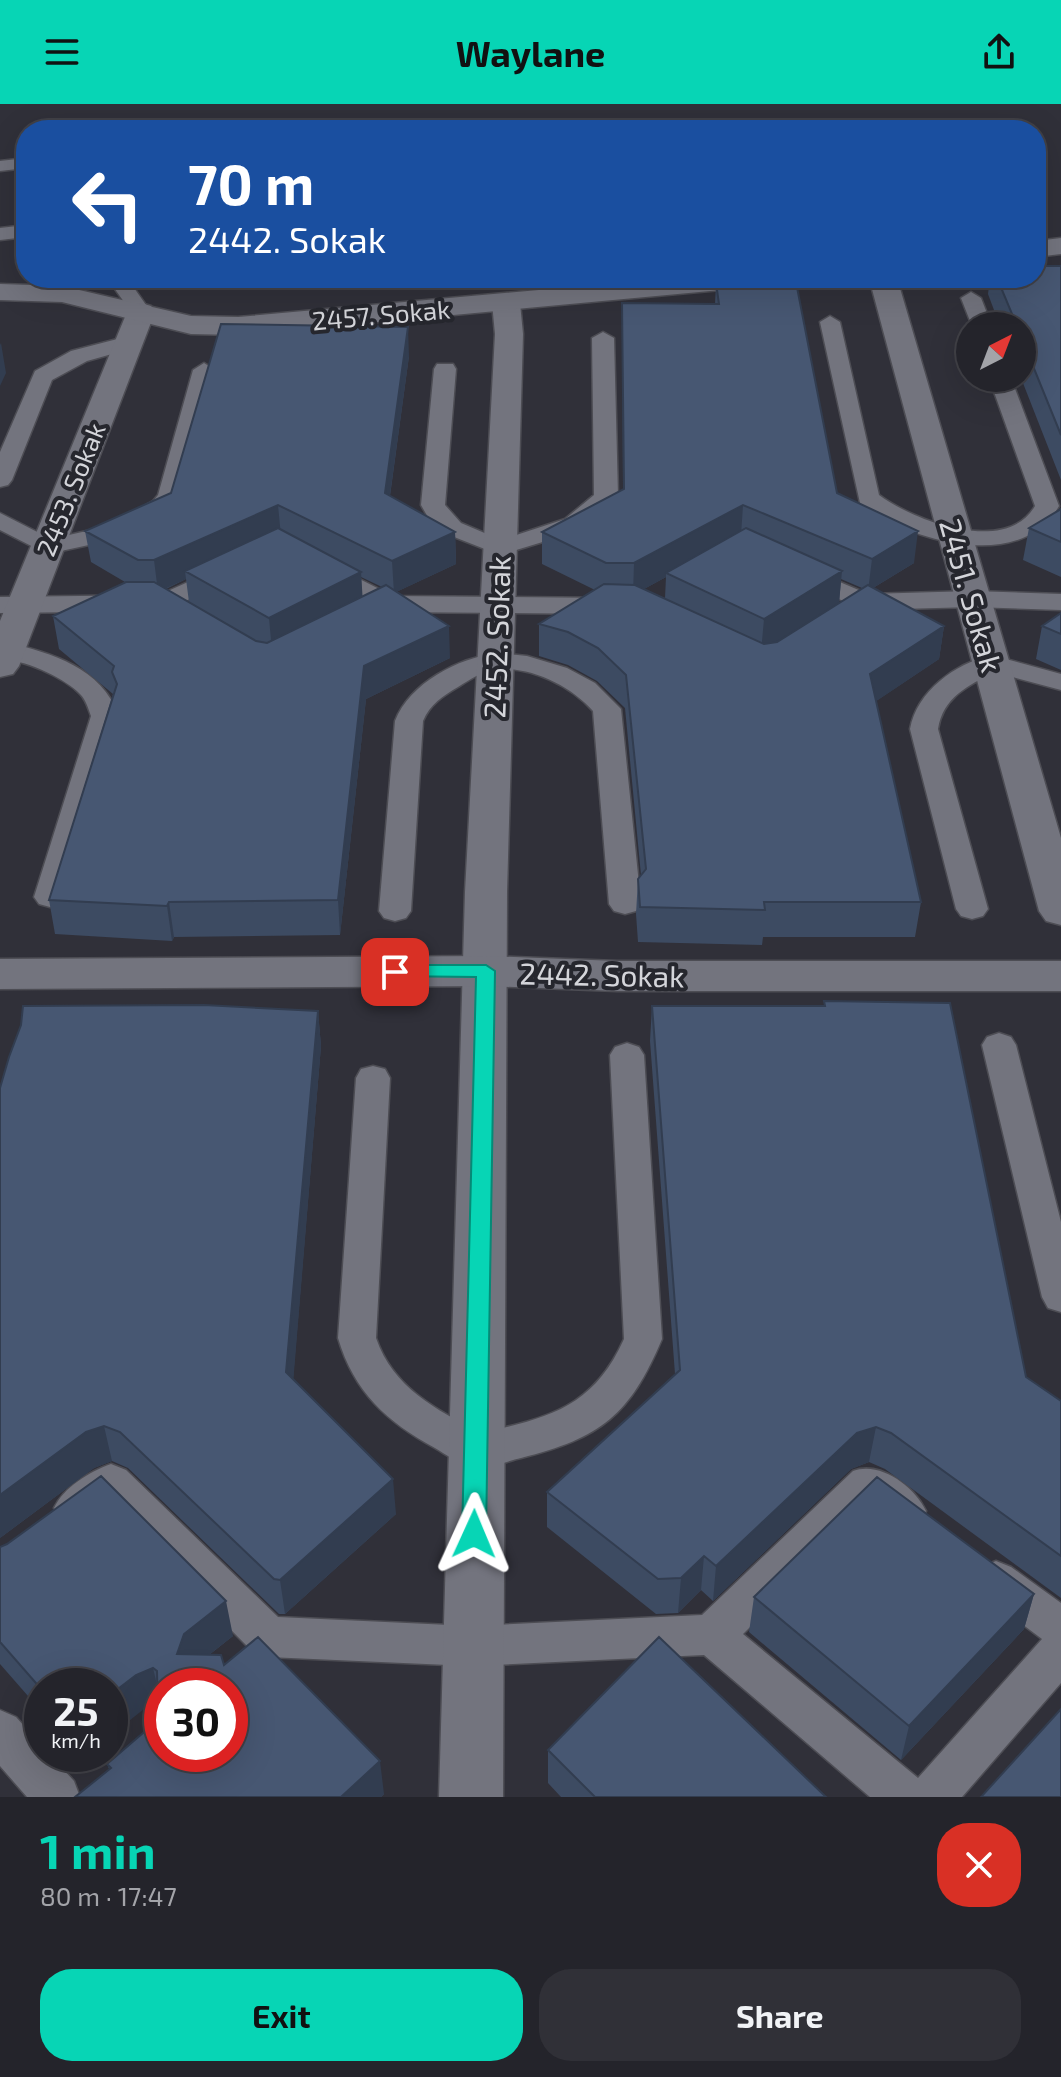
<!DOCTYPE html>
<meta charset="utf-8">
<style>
:root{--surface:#24242b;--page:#303037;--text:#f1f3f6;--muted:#a3a4a9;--line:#414147;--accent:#07d5b5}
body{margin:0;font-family:"Exo 2",sans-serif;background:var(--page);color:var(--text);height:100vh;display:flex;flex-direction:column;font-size:30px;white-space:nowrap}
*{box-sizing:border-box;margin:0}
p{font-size:26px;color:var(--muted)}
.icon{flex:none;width:44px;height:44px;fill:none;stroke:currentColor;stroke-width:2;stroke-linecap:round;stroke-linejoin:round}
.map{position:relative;height:1693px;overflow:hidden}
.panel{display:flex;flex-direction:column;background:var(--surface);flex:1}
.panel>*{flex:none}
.hud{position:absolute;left:16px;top:16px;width:1030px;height:168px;border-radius:32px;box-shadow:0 8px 32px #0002,0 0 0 2px var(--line);background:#1a4fa0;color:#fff;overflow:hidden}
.needle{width:52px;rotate:42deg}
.buttons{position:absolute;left:956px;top:208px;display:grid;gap:16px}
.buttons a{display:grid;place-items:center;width:80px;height:80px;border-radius:50%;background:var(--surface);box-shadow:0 8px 32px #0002,0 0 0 2px var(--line);font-size:40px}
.speed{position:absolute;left:24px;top:1564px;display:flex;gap:16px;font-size:40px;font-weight:700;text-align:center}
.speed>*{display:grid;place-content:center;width:104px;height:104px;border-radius:50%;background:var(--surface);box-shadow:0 8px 32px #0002,0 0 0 2px var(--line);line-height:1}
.speed small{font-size:20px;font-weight:400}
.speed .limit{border:12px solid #d22;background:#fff;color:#111}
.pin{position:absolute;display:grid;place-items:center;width:68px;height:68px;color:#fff;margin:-34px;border-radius:16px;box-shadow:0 4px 12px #0006}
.me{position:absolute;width:88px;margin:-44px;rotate:1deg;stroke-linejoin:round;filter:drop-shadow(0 0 6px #0008)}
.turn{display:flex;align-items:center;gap:28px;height:168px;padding:0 40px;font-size:36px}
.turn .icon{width:104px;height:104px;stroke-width:2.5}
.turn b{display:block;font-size:56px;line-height:68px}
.round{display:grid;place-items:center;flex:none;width:84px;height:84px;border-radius:32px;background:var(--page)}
.head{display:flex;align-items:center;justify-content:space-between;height:136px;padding:0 40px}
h1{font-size:48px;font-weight:700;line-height:60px;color:var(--accent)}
.cta{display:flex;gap:16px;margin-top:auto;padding:16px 40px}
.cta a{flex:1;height:92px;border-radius:32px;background:var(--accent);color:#111;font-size:32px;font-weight:700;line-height:92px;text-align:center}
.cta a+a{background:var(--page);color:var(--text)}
header{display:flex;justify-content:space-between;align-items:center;height:104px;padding:0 40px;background:var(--accent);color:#111;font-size:36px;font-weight:700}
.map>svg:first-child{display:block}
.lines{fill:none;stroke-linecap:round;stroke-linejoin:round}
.service-casing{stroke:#4d4d54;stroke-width:3}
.minor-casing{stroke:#4d4d54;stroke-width:3}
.tertiary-casing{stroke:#4d4d54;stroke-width:3}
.service{fill:#73747e;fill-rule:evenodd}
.minor{fill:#73747e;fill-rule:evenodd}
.tertiary{fill:#73747e;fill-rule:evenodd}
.wall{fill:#3d4b62;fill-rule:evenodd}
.shaded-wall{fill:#323d50}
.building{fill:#475772;stroke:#323d50;stroke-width:2;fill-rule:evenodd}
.route{fill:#07d5b5;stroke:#058a76;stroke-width:2}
.labels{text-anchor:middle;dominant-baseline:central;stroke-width:8;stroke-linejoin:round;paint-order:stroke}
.far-street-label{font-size:26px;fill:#d4d5da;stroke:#26272e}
.street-label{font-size:30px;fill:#d4d5da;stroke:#26272e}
</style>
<header><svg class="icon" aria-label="menu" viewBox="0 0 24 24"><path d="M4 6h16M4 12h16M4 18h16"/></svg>Waylane<svg class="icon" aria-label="share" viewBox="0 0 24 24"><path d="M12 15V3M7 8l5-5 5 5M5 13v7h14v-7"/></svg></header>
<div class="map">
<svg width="1061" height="1693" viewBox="0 0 1061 1693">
<rect width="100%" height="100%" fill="#303039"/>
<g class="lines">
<defs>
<path id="service" d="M26,54V64L0,67V57Z
M26,121V133L0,136V124Z
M107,174H127L151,208L148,212H134Z
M971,188L981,194L992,222H972L961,194Z
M830,212L840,218L879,391C914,417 1006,452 1035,402L989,274H1011L1059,402C1021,470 908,437 860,399L820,218Z
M603,228L614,234L618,392L606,409L582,426L500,451L444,429L429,415L421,401L434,265L437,260H453L456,265L445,401L461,419L501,436L565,415L594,391L592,234Z
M129,232L140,238L137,243L87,257L52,276L12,376L8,381L0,383V348L35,267L71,247Z
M204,259L215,266L182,392L160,416L126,433L47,450L0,426V409L51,435L109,422L153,397L158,391L193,266Z
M324,457L393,492L613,494L622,497L626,502L622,507L613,510L388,508L315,470L311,465L315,460Z
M226,461L235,464L239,469L235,474L164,507L0,509V493L159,491Z
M802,462L868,490L973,487L1061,490V506L973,503L864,506L793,475L789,470L793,465Z
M6,538C53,550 101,563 119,612L66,793L61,800L50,803L39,800L34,793L91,612C88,604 86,596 80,590C66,575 19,552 0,557V539Z
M497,549L527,552L567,564L595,579L621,605L641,800L636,807L625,810L614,807L609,800L593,607C571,582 532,563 498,565C484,566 469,576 458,583C443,592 430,600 423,617L411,807L406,814L395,817L384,814L379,807L395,617C410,579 458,554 497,549Z
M991,551L1061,570V586L994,568C968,582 943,593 938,625L988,805L983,812L972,815L961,812L956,805L910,625C917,587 955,560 991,551Z
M999,929L1011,933L1016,941L1061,1118V1208L1048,1204L1042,1193L982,941L987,933Z
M627,939L639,943L644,951L662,1235C630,1311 601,1334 521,1354C507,1357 487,1366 473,1363C460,1361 447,1351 435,1344C387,1318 354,1288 338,1234L356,974L361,965L373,962L385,965L390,974L376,1234C393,1284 436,1305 480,1329C548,1314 593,1304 624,1235L610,951L615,943Z
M111,1360L126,1366L278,1513L471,1522L702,1511L853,1367C880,1357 914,1382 926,1407L920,1420C898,1428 887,1418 870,1404L743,1530L918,1674L1042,1535L981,1489L974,1476L981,1463L996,1457L1011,1463L1061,1499V1579L962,1693H870L704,1551L471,1562L268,1553L252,1547L109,1403C92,1415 81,1424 60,1417L54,1404C64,1383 89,1368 111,1360Z
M0,1606L16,1613L42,1642V1650H49L74,1677L80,1693H27L0,1662Z"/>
<path id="minor" d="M869,174H897L1061,734V821L1046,817L1039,807Z
M506,191L516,193L520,199L523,230L507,788L503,1693H439L465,788L495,230L492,199L496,193Z
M141,199L151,202L155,208L19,562L13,570L0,573V517L127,208L131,202Z"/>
<path id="tertiary" d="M1061,134V150L1036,153V137Z
M673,174H778L774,180L764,182L238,231L191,230L62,198L0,196V180L62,182L191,212L238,213Z
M486,852L617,857H1061V887H617L486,882L0,885V855Z"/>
</defs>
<use href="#service" class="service-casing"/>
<use href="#minor" class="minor-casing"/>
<use href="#tertiary" class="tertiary-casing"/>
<use href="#service" class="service"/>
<use href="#minor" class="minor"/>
<use href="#tertiary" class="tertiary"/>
</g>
<path class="wall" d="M1061,162V376L1021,274H1022V222H1000L988,190L990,174H1036Z
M716,179L837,389L914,459L873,484L944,522L939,555L876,597L921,798L915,833H763L762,841L638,838L636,810L638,775L641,771L625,604L597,577L568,561L539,552V520L595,486L542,460V428L623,386L622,199L715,200ZM666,473L665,494L644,485ZM841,475L862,484L839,499Z
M409,252L390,392L455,428L456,460L396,488L450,554L366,595L340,831L174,833L172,837L55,830L49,796L113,590L59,545L53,512L125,478L91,458L85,427L171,389ZM361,473L382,483L362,493ZM186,475L189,498L166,485Z
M1061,405V473L1023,456L1029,424Z
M1061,509V566L1036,555L1042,522Z
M824,897L1026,1273L1061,1297V1494L885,1365L869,1358L851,1365L713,1497L701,1486L678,1509L656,1510L547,1423V1388L675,1270L650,937L652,902H824Z
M318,907L321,942L293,1275L396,1410L285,1510H279L128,1364L112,1357L94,1364L0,1434Z
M0,1443L233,1532L209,1551L224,1561L384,1690L381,1693H75L109,1665L107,1660L158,1616V1599L144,1605L110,1582H42V1608L0,1560Z
M1034,1490L1024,1525L901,1656L749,1528L754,1493Z
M548,1646L826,1693H561L548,1679Z"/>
<path class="shaded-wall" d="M408,223L409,252L386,420L385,389Z
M1,239L6,269L0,282V241Z
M278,401L281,432L185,467L186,475L158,488L154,456Z
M743,401L741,432L666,469V473L633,491L634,459Z
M918,427L914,459L868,487L872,455Z
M455,428L456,460L394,489L392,457Z
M842,467L839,499L761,548L764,515Z
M361,468L363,500L272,547L269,514Z
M449,522L450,554L366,595L340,831L338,796L364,562Z
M944,522L939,555L866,604L870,570Z
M169,798L174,833L172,837L167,802Z
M318,907L321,942L291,1304L286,1268Z
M104,1322L112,1357L94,1364L0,1434V1391L86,1328Z
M876,1323L869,1358L851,1365L713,1497L716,1462L857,1329Z
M393,1375L396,1410L285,1510L280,1476Z
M704,1452L701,1486L678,1509L681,1474Z
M1034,1490L1024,1525L901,1656L909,1622Z
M226,1497L233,1532L191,1565L177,1550L184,1530Z
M153,1564L161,1598L144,1605L110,1632V1591L136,1571Z
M380,1657L384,1690L381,1693H341Z"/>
<path class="building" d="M1036,162H1061V331L1022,235V222H1017L997,174H1036Z
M796,178L837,389L918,427L872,455L743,401L634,459H606L542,428L624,385L622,199L719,200L716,179Z
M221,220L408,223L385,389L455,428L392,457L278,401L154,456H138L85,427L171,389Z
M1061,405V438L1029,424Z
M278,424L361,468L269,514L185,467Z
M746,424L842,467L764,515L666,469Z
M126,478H154L256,537L267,539L386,481L449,522L364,562L338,796L169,798L167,802L49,796L117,580L112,568L114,562L53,512Z
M604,480L635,481L764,540L777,538L868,481L944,522L870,570L921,798H764L765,806L640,803L638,775L646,765L626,571L598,544L568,528L539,520Z
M1061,509V530L1042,522Z
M824,897L950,899L1026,1273L1061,1297V1452L891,1329L876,1323L857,1329L716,1462L704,1452L681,1474L658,1475L547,1388L680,1266L652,902H825Z
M204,901L318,907L286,1268L393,1375L280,1476L274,1475L120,1328L104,1322L86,1328L0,1391V984L9,953L21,921L23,902Z
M101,1372L226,1497L184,1530L177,1550L221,1551L224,1561L258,1533L380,1657L341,1693H75L111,1664L107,1660L158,1616L157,1567L153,1564L136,1571L110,1591V1582H42V1586L0,1538V1443L7,1440ZM162,1582H230V1650H162Z
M877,1373L1034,1490L909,1622L754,1493Z
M659,1533L826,1693H595L548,1646Z
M1061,1605V1693H981Z"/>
<path class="route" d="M395,861H486L495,867L486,1430L482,1438L474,1441L465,1438L462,1430L476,873L388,872L386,868L388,863Z"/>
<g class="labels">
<g class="far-street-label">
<text transform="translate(381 210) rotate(-5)">2457. Sokak</text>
<text transform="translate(70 385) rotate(-68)">2453. Sokak</text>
</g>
<g class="street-label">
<text transform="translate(972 491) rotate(74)">2451. Sokak</text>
<text transform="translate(496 533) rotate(-88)">2452. Sokak</text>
<text transform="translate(602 870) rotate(1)">2442. Sokak</text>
</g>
</g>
</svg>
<div class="buttons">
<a><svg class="needle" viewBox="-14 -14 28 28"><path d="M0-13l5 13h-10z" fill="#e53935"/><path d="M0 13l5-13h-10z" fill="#a3a4a9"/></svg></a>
</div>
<div class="speed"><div>25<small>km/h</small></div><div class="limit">30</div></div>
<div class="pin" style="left:395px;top:868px;background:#d93025"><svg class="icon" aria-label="arrive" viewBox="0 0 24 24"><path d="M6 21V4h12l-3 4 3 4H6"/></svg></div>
<svg class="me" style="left:474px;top:1430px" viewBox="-20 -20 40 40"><path d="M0-17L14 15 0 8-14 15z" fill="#07d5b5" stroke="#fff" stroke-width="4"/></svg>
<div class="hud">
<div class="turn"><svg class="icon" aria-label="left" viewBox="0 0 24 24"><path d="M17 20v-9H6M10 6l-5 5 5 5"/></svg><div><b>70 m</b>2442. Sokak</div></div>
</div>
</div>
<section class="panel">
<div class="head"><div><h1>1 min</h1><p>80 m · 17:47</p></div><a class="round" style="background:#d93025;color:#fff"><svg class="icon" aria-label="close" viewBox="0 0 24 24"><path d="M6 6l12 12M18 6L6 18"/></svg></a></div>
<div class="cta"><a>Exit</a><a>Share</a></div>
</section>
